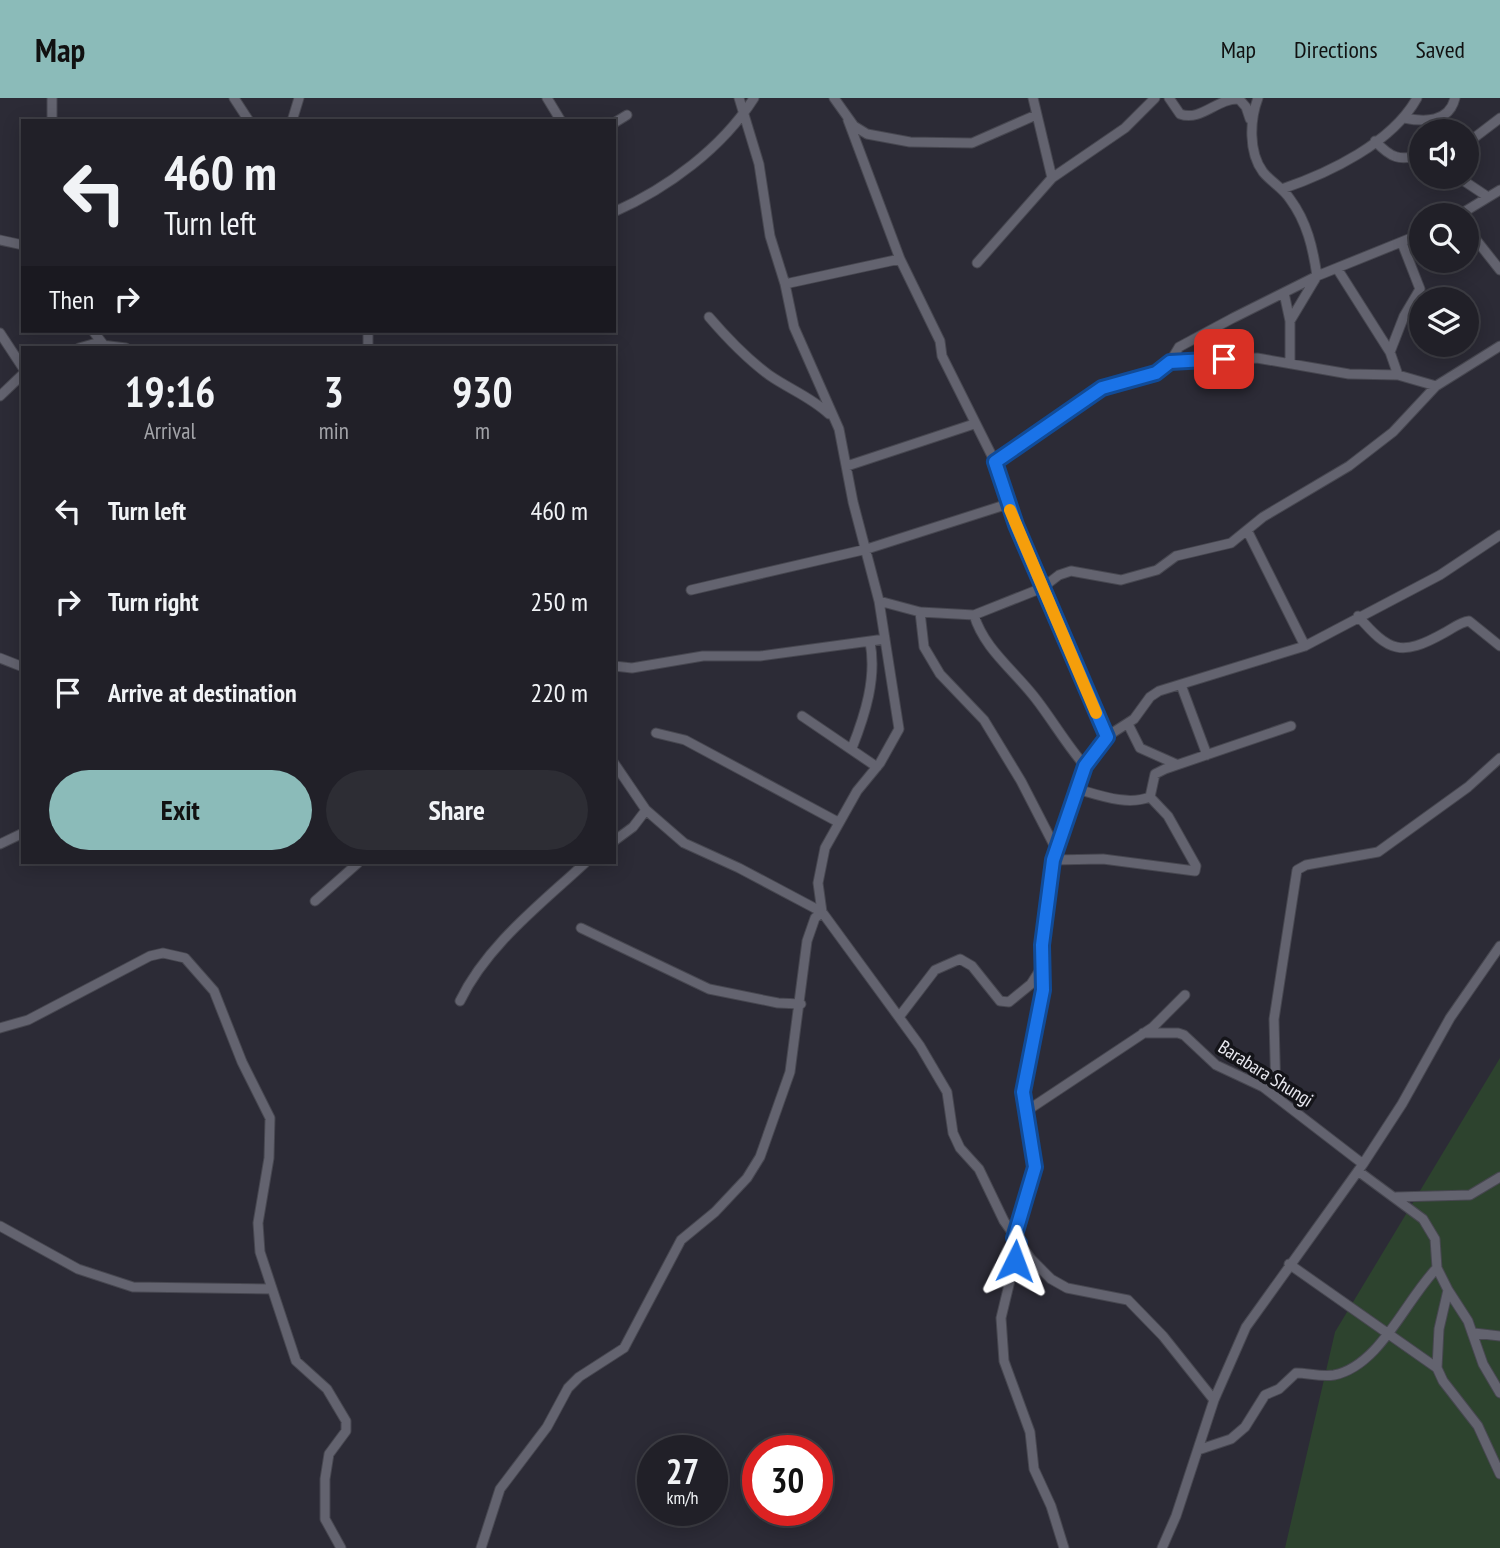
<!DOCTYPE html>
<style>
:root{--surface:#212028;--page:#2d2d34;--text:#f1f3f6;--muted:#a2a3a8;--line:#3e3e45;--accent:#8bbbb9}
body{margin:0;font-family:"PT Sans Narrow",sans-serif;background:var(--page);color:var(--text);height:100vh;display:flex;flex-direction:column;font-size:26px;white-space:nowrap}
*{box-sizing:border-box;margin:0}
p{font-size:23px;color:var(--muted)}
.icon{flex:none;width:38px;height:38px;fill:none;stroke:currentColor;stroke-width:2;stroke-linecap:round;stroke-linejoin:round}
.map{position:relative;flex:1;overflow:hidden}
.sheet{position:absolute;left:21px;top:248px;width:595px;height:518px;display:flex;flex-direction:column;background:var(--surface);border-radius:0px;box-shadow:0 4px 18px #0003,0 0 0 2px var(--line)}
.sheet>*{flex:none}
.hud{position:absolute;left:21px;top:21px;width:595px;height:214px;border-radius:0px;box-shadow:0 4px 18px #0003,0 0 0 2px var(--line);background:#212028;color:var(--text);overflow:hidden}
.fabs{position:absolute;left:1409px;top:21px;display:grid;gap:14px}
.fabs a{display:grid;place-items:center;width:70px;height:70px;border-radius:50%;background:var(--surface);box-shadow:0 4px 18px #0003,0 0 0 2px var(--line);font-size:35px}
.speed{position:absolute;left:637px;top:1337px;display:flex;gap:14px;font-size:35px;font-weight:700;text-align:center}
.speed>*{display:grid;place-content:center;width:91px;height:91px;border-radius:50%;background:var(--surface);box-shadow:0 4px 18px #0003,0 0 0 2px var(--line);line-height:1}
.speed small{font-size:18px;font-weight:400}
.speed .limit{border:10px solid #d22;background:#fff;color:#111}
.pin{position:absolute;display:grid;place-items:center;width:60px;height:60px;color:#fff;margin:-30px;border-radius:14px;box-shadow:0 4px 10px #0006}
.me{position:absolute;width:77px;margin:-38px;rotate:3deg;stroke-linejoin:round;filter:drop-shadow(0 0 5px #0008)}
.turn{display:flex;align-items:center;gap:24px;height:147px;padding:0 28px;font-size:32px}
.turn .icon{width:91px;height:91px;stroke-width:2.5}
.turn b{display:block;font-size:49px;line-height:60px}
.then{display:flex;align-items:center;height:66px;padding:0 28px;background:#0003;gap:14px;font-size:26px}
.eta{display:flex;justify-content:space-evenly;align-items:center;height:119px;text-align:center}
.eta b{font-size:42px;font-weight:700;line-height:49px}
.primary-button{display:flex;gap:14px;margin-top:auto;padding:14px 28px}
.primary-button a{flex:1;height:80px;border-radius:42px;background:var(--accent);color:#111;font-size:28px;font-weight:700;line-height:80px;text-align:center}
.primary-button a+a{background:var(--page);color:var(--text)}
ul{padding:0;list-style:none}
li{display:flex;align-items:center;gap:21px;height:91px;padding:0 28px}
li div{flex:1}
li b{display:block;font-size:26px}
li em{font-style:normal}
header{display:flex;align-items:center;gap:42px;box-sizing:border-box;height:98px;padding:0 35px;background:var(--accent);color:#111}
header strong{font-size:33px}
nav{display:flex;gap:38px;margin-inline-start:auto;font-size:24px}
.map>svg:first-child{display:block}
.green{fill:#2d432e}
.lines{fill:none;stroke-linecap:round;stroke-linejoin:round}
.minor-casing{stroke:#474750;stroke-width:11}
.minor{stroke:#63636f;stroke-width:9}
.route-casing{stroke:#114b97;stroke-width:18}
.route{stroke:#1a73e8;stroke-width:12}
.slow{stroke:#f59e0b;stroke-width:12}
.labels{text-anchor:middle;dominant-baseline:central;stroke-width:7;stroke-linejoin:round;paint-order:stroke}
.street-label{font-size:19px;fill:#e9e9f0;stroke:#141419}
</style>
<header>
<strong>Map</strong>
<nav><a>Map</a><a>Directions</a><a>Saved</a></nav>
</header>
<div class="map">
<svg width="1500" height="1450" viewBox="0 0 1500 1450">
<rect width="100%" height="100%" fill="#2c2b36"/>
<path class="green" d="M1500,960V1450H1285L1335,1234Z"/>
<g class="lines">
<defs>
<path id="minor" d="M234,0L249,23
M547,0L561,23
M834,0L854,28L867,36L910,44L972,45L1036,17
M1033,0L1052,80
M1169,0L1180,16C1201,24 1217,0 1239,1L1246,9L1250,21
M1258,0C1250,21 1248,54 1263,74C1271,84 1283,90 1290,101C1307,124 1313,150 1317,178L1290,223
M1404,20C1424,24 1449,25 1455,0
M848,22L900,161L940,243L942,258L995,364L1008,406L1106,639
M52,23V0
M292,23L299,0
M614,25L627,17
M1375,43C1391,60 1399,63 1421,57
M1466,46L1500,20
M1458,79L1488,99
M1282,91C1329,75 1392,45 1417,0
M614,114C668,90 722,50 754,0
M1459,117L1500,92
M1466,129L1500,172
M0,142L23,147
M977,165L1052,80L1125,30L1155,0
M1338,172L1390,254L1398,277
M785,186L900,161
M1284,195L1290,223V265
M709,219C727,240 746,260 769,277C789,291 811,299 829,316
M93,233L103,246
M0,235L23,270
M79,250L93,246L126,250
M368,250V233
M1390,254L1404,218L1420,191L1402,145
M1170,264L1257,260L1349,276L1398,277L1436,288L1500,248
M0,298L23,276
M995,364L1102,290L1156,275L1170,264L1179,249L1233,220L1317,178L1421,136
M847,368L974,326
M1247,432L1305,548
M691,492L867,451L1008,406
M879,503L920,514L974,517L1042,490L1059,477L1071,473L1121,482L1157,472L1176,458L1231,445L1263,419L1349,368L1393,334L1436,288
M920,514L924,549L940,576L984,622L1021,683L1056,751
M974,517C984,551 1015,573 1036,601C1053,623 1066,646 1085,668
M1358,518C1389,554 1401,559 1444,535C1452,531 1460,524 1469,523L1500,548
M0,560L23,569
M614,568L632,570L703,558H760L885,541
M1181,587L1207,657
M802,618L877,669
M1128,626L1140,650L1176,666
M656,635L685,642L838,724
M852,650C865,617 877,580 870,544
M614,665L646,712L684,745L739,770L822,814L920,948L947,994L953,1035L960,1050L979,1071L1004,1123L1031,1161L1051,1181L1067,1190L1128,1202L1163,1238L1214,1302
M1077,691C1099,697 1127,708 1150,699L1155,676L1165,671L1291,628
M614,743L633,729L646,712
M0,746L23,735
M1053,762L1103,761L1195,773L1196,768L1168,718L1150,699
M315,803L358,765
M581,830L709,891L778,905L801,906
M460,903C487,847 541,806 585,765
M899,919L935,872L960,861L972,868L1000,903L1009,904L1031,886L1040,872L1053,762L1085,668L1106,639L1134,621L1150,599L1159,593L1305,548L1440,477L1500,437
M0,930L28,922L150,858L163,855L185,860L214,893L242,964L270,1020L269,1060L258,1125L260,1154L296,1263L327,1291L346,1323V1333L329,1356L325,1381V1421L341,1450
M1143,935H1178L1184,937L1216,967L1263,989L1363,1066
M1276,999L1274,921L1297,772L1306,767L1378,754L1468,689L1500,660
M1025,1014L1153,929L1185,897
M1358,1073L1423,1121L1435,1141L1437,1170L1448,1192L1439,1231L1437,1270L1443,1283L1478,1328L1500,1376
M1396,1099L1470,1097L1500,1079
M0,1128L78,1171L133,1189L272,1191
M1014,1140L1035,1069L1023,994L1043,892L1040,872
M1019,1145L1001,1220L1004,1263L1030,1334L1034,1371L1051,1408L1064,1450
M1289,1166L1437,1270
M1448,1192L1468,1223L1483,1266L1500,1295
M1474,1235L1500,1238
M1198,1352L1231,1341L1245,1329L1265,1297L1279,1291L1296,1275C1308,1275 1321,1279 1334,1277C1380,1268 1406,1201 1437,1170
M481,1450L500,1391L547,1329L568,1290L579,1279L624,1250L681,1142L715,1114L747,1080L760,1059L790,974L807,843L815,820L822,814L818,785L825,750L857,693L880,665L899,631L879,503L853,404L839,331L794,229L785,186L770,138L759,66L739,0
M1162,1450L1176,1418L1214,1302L1246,1229L1363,1066L1402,1006L1450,920L1500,848"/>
</defs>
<use href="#minor" class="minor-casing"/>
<use href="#minor" class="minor"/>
</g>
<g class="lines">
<defs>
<path id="route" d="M1015,1163L1019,1145L1014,1140L1035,1069L1023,994L1043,892L1042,847L1053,762L1085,668L1107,639L1016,427L995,364L1102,290L1156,275L1170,264L1224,261"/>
</defs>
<use href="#route" class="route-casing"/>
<use href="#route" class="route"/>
<path class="slow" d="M1010,412L1096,615"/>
</g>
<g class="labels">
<g class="street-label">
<text transform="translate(1266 975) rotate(32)">Barabara Shungi</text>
</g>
</g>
</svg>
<div class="fabs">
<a><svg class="icon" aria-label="sound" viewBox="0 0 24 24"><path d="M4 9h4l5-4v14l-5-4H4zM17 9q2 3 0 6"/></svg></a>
<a><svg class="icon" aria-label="search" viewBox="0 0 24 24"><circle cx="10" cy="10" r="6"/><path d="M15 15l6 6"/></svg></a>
<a><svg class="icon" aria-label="layers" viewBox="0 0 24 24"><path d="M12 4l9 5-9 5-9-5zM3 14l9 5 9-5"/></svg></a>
</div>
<div class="speed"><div>27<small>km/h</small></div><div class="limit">30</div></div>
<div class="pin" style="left:1224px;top:261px;background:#d93025"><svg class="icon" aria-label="arrive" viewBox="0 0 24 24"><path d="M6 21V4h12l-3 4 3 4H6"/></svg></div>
<svg class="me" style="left:1015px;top:1163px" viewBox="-20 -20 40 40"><path d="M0-17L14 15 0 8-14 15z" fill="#1a73e8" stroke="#fff" stroke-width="4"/></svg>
<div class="hud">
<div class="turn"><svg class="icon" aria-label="left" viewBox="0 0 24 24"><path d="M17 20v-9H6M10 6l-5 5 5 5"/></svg><div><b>460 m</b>Turn left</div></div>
<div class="then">Then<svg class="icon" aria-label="right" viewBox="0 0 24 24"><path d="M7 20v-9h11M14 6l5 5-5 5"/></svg></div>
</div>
<section class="sheet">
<div class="eta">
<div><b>19:16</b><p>Arrival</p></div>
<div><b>3</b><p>min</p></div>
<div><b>930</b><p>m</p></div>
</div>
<ul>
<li><svg class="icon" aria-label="left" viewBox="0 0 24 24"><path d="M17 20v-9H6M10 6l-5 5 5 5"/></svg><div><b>Turn left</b></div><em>460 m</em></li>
<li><svg class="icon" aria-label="right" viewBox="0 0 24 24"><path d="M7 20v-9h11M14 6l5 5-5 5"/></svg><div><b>Turn right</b></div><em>250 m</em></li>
<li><svg class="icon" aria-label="arrive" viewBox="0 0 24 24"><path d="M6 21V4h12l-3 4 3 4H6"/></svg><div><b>Arrive at destination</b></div><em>220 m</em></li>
</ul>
<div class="primary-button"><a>Exit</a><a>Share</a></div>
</section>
</div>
